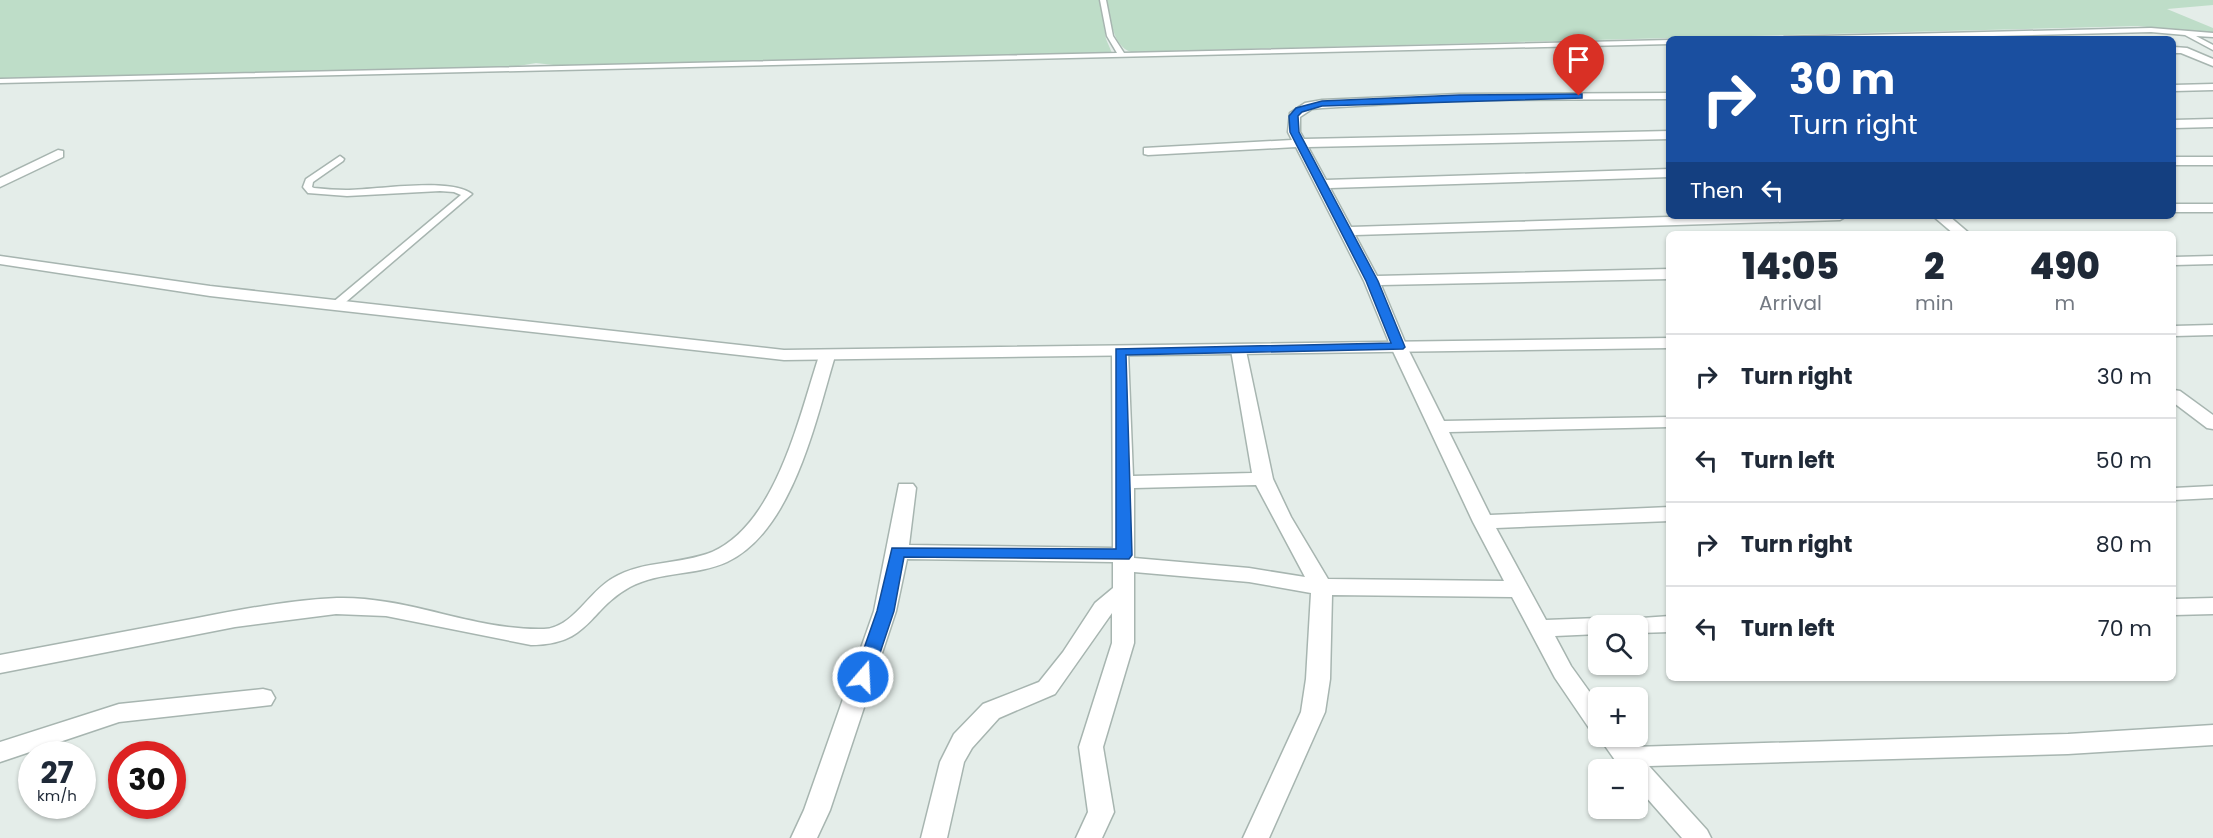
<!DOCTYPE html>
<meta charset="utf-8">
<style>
:root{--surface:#fff;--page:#f2f2f3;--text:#1f2937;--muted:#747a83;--line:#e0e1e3}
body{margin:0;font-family:Poppins,sans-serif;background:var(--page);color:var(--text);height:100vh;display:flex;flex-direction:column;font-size:22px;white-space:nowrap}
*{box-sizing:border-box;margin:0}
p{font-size:20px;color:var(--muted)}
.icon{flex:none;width:33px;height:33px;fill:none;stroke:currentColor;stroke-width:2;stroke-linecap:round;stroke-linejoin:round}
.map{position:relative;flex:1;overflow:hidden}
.side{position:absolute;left:1666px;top:231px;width:510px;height:450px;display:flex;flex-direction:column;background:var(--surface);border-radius:9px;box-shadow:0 2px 4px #0004}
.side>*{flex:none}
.top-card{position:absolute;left:1666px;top:36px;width:510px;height:183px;border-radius:9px;box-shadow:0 2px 4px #0004;background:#1a4fa0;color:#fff;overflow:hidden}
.controls{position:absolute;left:1588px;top:615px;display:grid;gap:12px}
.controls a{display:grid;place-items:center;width:60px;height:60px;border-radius:9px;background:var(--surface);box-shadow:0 2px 4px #0004;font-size:30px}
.speed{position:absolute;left:18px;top:741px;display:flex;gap:12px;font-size:30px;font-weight:700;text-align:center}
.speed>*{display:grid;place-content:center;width:78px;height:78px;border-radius:50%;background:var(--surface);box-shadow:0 2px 4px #0004;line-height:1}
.speed small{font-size:15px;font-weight:400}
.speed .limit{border:9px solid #d22;background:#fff;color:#111}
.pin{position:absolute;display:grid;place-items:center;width:51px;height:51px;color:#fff;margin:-62px -26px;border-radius:50% 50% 50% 0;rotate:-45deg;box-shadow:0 0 6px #0007}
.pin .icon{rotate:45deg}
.me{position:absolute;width:66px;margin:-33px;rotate:19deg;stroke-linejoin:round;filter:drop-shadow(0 0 4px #0008)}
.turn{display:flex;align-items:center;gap:21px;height:126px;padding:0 24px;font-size:27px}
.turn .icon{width:78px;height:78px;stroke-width:2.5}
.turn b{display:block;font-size:42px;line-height:51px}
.then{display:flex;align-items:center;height:57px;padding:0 24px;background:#0003;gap:12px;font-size:22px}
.eta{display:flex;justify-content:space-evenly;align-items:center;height:102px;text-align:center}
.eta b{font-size:36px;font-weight:800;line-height:42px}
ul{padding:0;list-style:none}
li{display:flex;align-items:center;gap:18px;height:84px;padding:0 24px;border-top:2px solid var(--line)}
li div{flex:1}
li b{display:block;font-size:22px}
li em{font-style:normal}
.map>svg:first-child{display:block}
.green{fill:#beddc8}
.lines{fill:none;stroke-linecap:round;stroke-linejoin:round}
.service-casing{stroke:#a7b5b0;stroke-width:3}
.minor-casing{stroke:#a7b5b0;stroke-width:3}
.tertiary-casing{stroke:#a7b5b0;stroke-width:3}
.service{fill:#fff;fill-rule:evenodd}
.minor{fill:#fff;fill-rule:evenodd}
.tertiary{fill:#fff;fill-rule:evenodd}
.route{fill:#1a73e8;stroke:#114b97;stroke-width:1.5}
</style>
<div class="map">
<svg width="2213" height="838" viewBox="0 0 2213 838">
<rect width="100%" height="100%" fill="#e4ede9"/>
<path class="green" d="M0,0H1100L1106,39L1112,53L571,67L536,63L507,68L0,78Z
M1107,0H2213V5L2167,9L2213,28V34L2138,26L1131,52C1112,46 1110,16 1107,0Z"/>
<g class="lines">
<defs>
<path id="service" d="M1100,0H1106L1113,36L1124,53L1670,40V44L0,83V79L1117,53L1107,36Z
M2151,28L2213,33V37L2196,36L2213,45V50L2185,35L2151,32L1869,39H1780L1784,37Z
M340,156L344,159L343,161L313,182L312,187L314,188C324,189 336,190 346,190C376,190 450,177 472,194L340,307H332L331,305L332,303L461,195L454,192L440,191L347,196L308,193L303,187L306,179Z"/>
<path id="minor" d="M2174,47L2187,48L2213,59V66L2181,53H2174Z
M2213,84V90L2174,91V85Z
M1670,93V99L1459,100L1322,108L1312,109L1300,117V132L1304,139L1670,131V139L1308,147L1326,180L1670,169V177L1330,188L1351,227L1700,216H1847L1840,220L1355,235L1377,276L1670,269V279L1381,285L1407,347L1444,421L1670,417V427L1449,432L1490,515L1670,507V521L1496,528L1546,620L1599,618L1607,620L1610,626H1599V634L1555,636L1571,666L1599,705V734L1591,731L1555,678L1512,597L1332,595L1330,679L1325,712L1269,838H1243L1301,712L1306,679L1311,593L1249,582L1134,572V643L1103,747L1114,812L1102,838H1076L1088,812L1079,747L1112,643V613L1055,694L999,718L972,748L964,762L947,838H921L940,762L954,734L983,704L1039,682L1063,652L1095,603L1113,588V562L907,559L896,611L830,810L817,838H791L804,810L874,611L899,484H913L916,488L909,545L1113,548L1112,351L1114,347L1120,346L1128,351L1133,476L1252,473L1231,350L1239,345L1245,346L1273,479L1291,517L1328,579L1504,581L1473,522L1391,347L1364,281L1296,147L1148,155L1144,154V148L1292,140L1288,132L1290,113L1305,103L1322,100L1459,94ZM1256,485L1305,577L1249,568L1134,558V488Z
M2213,119V127L2174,128V120Z
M58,150L63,151V157L0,187V178Z
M2174,157H2213V165H2174Z
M2174,204H2213V212H2174Z
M1933,216H1949L1970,234H1954Z
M2213,256V264L2174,265V257Z
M827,351L835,356C816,419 793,531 727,562C696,576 660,571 630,587C588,610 590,645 531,645L386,616L336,614L235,627L0,673V655C66,643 131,630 197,618C243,609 290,600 337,598C408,596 475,631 544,629C573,628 589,591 613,578C643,560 680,565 712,552C776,524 799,417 819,356Z
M2174,390L2180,391L2213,415V429L2207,428L2174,403Z
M2213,486V498L2174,500V488Z
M2213,598V614L2174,615V599Z
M1670,616V632L1638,633V626H1610L1613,620Z
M263,689L271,691L275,698L271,705L119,722L0,762V742L119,704Z
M2213,725V745L2068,754L1649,766L1707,830L1711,838H1682L1638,788V770H1622L1598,736L1599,734V736H1625L1633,747L2068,734Z"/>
<path id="tertiary" d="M0,256L210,286L784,350L1670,338V348L784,360L210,296L0,264Z
M2213,325V335L2174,336V326Z"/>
</defs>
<use href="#service" class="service-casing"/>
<use href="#minor" class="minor-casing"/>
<use href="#tertiary" class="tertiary-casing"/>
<use href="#service" class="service"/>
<use href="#minor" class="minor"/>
<use href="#tertiary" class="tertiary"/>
</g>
<path class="route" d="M1579,94H1582V98L1322,106L1302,112L1298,116L1299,132L1378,281L1405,347L1403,349L1126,355L1132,555L1129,559L904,557L894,611L872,677L869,682H857L854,677L877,611L892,548L1116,549V349L1391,343L1366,281L1290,132L1289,116L1296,108L1322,101L1459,95Z"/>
</svg>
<div class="controls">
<a><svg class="icon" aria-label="search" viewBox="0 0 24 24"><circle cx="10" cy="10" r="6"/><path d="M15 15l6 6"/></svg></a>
<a>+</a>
<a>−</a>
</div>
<div class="speed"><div>27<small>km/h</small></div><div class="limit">30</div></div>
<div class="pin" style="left:1579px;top:96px;background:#d93025"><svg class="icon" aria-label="arrive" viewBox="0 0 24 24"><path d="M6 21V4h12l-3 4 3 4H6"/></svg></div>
<svg class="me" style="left:863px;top:677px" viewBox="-20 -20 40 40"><circle r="17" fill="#1a73e8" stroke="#fff" stroke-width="3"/><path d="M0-11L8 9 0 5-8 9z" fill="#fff"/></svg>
<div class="top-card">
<div class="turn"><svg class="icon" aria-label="right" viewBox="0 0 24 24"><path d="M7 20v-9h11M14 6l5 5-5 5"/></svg><div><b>30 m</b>Turn right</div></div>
<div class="then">Then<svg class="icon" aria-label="left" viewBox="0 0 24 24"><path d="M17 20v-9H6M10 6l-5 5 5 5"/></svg></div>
</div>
<section class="side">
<div class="eta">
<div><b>14:05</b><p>Arrival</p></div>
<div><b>2</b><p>min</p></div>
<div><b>490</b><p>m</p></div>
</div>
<ul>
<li><svg class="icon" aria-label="right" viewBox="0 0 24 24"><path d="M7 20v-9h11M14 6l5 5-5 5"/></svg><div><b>Turn right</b></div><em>30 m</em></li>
<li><svg class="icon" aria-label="left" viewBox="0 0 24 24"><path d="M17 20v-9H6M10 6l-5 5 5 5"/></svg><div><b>Turn left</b></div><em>50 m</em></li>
<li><svg class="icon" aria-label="right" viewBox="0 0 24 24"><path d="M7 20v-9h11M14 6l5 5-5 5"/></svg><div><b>Turn right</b></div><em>80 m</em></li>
<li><svg class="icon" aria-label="left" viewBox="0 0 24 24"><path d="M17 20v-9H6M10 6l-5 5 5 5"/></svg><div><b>Turn left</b></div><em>70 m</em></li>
</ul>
</section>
</div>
